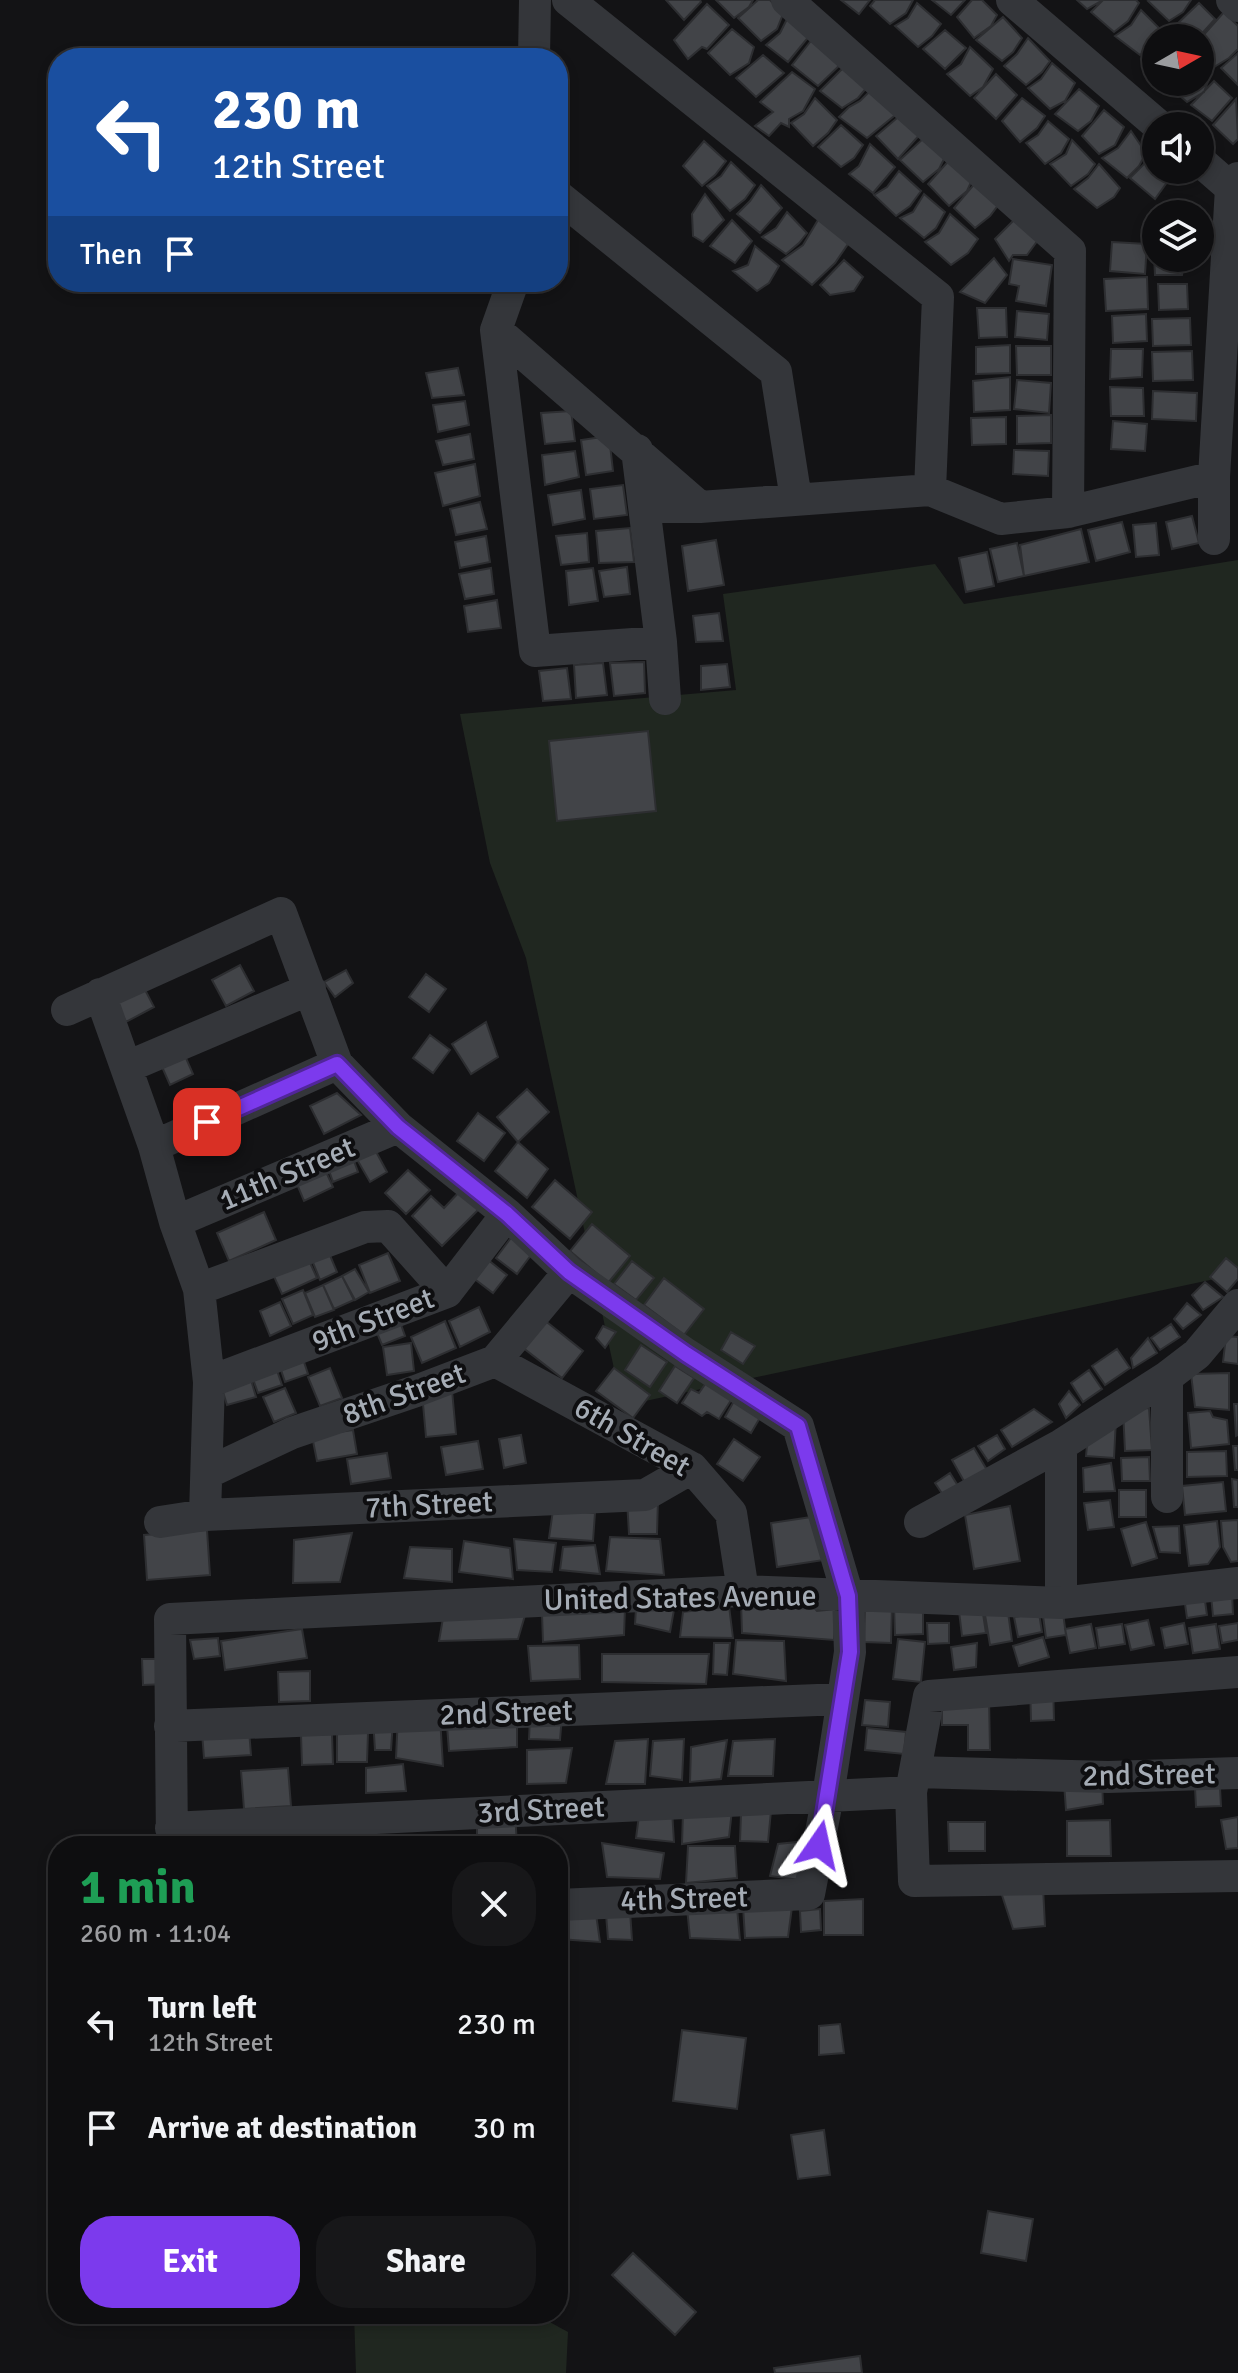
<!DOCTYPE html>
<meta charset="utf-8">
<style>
:root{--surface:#0e0e10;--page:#171719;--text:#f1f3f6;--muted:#9b9c9f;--line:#2e2e30;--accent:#7c3aed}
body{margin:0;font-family:Signika,sans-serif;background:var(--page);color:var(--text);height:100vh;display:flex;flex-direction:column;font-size:30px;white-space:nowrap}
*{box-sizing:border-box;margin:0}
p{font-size:26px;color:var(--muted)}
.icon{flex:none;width:44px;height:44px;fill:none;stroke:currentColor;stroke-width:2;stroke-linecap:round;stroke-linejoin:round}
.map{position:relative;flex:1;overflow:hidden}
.details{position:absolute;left:48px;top:1836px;width:520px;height:488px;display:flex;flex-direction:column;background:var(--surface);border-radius:32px;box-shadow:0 4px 12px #0003,0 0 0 2px var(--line)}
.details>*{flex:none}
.top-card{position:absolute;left:48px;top:48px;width:520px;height:244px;border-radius:32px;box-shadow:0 4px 12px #0003,0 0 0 2px var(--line);background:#1a4fa0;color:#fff;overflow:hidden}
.needle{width:52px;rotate:81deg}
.tools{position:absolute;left:1142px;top:24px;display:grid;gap:16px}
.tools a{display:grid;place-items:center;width:72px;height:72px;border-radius:50%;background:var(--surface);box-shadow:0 4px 12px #0003,0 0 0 2px var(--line);font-size:40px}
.pin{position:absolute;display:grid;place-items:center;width:68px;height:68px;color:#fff;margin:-34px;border-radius:16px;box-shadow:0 4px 12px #0006}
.me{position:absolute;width:88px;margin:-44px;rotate:11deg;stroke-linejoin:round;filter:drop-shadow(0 0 6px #0008)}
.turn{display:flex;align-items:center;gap:28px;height:168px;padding:0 32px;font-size:36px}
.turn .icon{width:104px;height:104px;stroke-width:2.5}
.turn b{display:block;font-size:56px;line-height:68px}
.then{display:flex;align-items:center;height:76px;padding:0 32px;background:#0003;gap:16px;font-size:30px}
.round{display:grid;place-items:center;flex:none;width:84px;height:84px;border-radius:32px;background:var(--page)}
.head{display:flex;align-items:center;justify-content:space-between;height:136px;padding:0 32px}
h1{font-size:48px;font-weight:800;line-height:60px;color:#1e9e55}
.action{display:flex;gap:16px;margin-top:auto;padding:16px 32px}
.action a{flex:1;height:92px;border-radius:32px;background:var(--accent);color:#fff;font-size:32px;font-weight:800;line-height:92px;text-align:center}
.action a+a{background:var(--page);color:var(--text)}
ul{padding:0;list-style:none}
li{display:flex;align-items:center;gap:24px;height:104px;padding:0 32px}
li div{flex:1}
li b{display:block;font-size:30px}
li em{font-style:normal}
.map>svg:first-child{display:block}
.green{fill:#202720}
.building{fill:#424448;stroke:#2d2e31;stroke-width:2}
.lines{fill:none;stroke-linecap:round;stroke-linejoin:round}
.minor{stroke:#34363a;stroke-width:32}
.route-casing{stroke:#51269a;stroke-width:20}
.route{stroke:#7c3aed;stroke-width:14}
.labels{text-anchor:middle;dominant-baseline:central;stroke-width:8;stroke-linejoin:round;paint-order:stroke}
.street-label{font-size:30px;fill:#a5acb5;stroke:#0e0e10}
</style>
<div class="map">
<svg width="1238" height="2373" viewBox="0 0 1238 2373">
<rect width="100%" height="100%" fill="#131315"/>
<path class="green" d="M1238,560V1274L622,1406L526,958L490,863L460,714L736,690L723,594L935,564L964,604Z
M354,2314H535L568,2332L566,2373H356Z"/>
<path class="building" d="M666,0H700L701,2L684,20Z
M716,0H753L749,7L734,18Z
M758,0H770L783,14L777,29L761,41L738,18Z
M841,0H870L859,14Z
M875,0H913L906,13L890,24L870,6Z
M932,0H965L951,15Z
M972,0H982L997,15L991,26L974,38L957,17Z
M1077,0H1103L1087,9Z
M1103,0H1136L1139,3L1128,21L1114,32L1091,12Z
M1150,0H1191L1183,12L1169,21L1148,1Z
M917,3L941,24L932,36L918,47L895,26L908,18Z
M1199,3L1215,19L1198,38H1187L1175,26Z
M707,4L729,25L707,49L702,47L688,59L674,40Z
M1141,10L1162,31L1150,47L1140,55L1115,36L1131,25Z
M1224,12L1238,26V49L1229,58L1214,67L1200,55V39Z
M788,17L811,34L788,62L766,45L780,33Z
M1003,17L1022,38L1013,52L1002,61L976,40Z
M825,23L842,63L818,86L792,65Z
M732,29L754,47L749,63L730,75L708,53Z
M945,30L966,48L945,69L923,49Z
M1028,38L1050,61L1042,72L1026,85L1004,66L1017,54Z
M1156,44V73L1141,59Z
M970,47L993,69L983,87L970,96L947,74L961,64Z
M1238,53V85L1221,68Z
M763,55L784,73L756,97L736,78Z
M1052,63L1075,83L1065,101L1050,109L1028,88L1041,79Z
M846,65L868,86L858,98L842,108L820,91Z
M1200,67L1210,76L1204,92L1187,102L1164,82H1200Z
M792,72L815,89L803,111L789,119V127L781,123L769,136L755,126L773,112L760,102Z
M996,74L1017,95L996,119L974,98Z
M1214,81L1232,98L1212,121L1191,105Z
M1079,89L1099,106L1091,121L1078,131L1055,114Z
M871,90L899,112L867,138L839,117L849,107L860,101Z
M815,98L837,120L828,133L813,146L791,123L804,114Z
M1022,98L1045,116L1037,128L1020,142L1002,121Z
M1236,99L1238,139L1233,144L1213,125Z
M1104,110L1124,127L1115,145L1099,154L1082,136Z
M904,112L923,131L898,159L876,136Z
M1048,121L1069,139L1061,153L1045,164L1026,143L1038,135Z
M841,125L863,145L854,158L841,167L818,147Z
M1131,131L1146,153L1139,166L1127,178L1102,158L1118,148Z
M926,136L947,153L939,169L923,182L900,160Z
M1072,140L1095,164L1088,174L1071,186L1050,164L1066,154Z
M704,141L726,161L715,175L702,186L683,166Z
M870,144L895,167L873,193L849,174L859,166Z
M952,157L972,180L967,191L949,206L928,184Z
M1151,157L1156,161V170H1167L1173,174L1155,199L1130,178Z
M731,162L755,185L745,199L730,211L707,186L721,176Z
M1099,164L1120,188L1114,197L1097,208L1074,189L1088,178Z
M899,171L921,191L910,206L896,216L874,195L887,187Z
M976,182L999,204L990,216L975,228L954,208Z
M761,185L782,208L760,233L737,214L750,201Z
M705,194L724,220L703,242L693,236L692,214Z
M924,194L945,212L936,228L924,238L900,218L913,212Z
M787,212L807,233L799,243L786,254L762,237L776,228Z
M950,214L978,239L968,253L951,265L925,242L939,233Z
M821,215L848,244L835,263L812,285L782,260L803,245Z
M1016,218L1038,240L1027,255H1013L1009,261L995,239Z
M732,220L752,241L735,263L710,246Z
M1153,239L1156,240V258H1185L1182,275H1155Z
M1112,242L1147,244L1145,274L1110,271Z
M755,246L779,266L769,283L757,291L733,271L748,265Z
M994,258L1007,275L985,303L960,292Z
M1013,259L1052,265L1046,306L1016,301L1019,286L1009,284Z
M844,260L863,277L854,291L830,295L820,285Z
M1147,277L1148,309L1106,311L1104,279Z
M1158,284H1187L1188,309L1159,310Z
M977,308H1006L1007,337L979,338Z
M1017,311L1049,314L1047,340L1015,337Z
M1146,314L1147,341L1113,343L1112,316Z
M1190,318L1191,345L1153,346L1152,319Z
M1010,345V373L976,374V347Z
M1016,346H1051V375H1017Z
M1111,349H1143L1142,377L1110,379Z
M1192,351L1193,380L1153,381L1152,352Z
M458,368L464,395L432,398L426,373Z
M1010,377V410L974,412L973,381Z
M1017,380L1051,383L1049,413L1014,409Z
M1110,387L1143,388L1144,416H1111Z
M1153,391L1197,393L1196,421L1152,419Z
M465,401L469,425L438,432L433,405Z
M571,411L575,441L545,444L541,413Z
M1051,415V443L1017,444V416Z
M1006,417V444L972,445L971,418Z
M1113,421L1147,424L1145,451L1111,449Z
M470,434L474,459L443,465L436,441Z
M609,436L613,471L586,475L581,440Z
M1014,450L1049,451L1048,476L1013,474Z
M575,451L579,477L545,485L542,455Z
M475,464L480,496L443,506L435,473Z
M623,485L627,515L594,519L590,489Z
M581,490L585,519L553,525L548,495Z
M480,502L487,529L456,535L450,509Z
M1192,516L1199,543L1172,549L1166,522Z
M1122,522L1130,552L1096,561L1088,530Z
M1156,523L1159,555L1136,557L1133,525Z
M630,528L634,562L599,563L596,531Z
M1081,529L1089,562L1024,576L1020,545Z
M587,533L589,562L561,565L556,536Z
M486,536L490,562L460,568L455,542Z
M716,540L724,585L688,591L682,546Z
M1017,543L1024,576L998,582L990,549Z
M987,552L994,586L966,592L959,558Z
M627,567L630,594L604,597L599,571Z
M491,568L494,594L465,599L459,574Z
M593,568L598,601L569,605L566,571Z
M497,600L501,628L468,632L464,606Z
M719,613L723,641L696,642L693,616Z
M644,662L645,693L614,696L610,663Z
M603,663L607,695L576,698L574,665Z
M727,664L730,687L701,690V666Z
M567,668L571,699L543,701L539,671Z
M648,731L656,811L557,821L549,741Z
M240,965L254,991L226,1006L212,980Z
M346,970L353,983L335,997L324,982Z
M426,974L446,989L429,1012L409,997Z
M140,980L154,1007L126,1022L112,996Z
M486,1022L498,1057L471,1074L452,1044Z
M430,1035L450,1050L433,1073L413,1058Z
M182,1049L193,1074L170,1085L159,1060Z
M527,1089L549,1112L518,1142L497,1117Z
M337,1093L361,1115L324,1134L310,1106Z
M478,1113L505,1133L484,1161L457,1141Z
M518,1142L548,1169L527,1198L495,1171Z
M373,1146L387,1172L370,1182L355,1156Z
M351,1153L358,1172L333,1182L326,1162Z
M322,1163L333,1187L304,1201L294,1177Z
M408,1170L430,1190L406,1214L385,1193Z
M555,1180L592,1212L570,1239L532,1207Z
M462,1189L481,1207L442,1246L412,1216L431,1196L444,1208Z
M264,1212L276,1240L229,1261L217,1233Z
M592,1224L630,1256L608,1283L570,1251Z
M513,1235L534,1251L517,1274L496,1258Z
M329,1253L337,1272L320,1280L312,1260Z
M388,1253L400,1281L370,1293L359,1265Z
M306,1254L317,1278L282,1294L271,1270Z
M482,1255L507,1275L493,1293L468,1274Z
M1226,1258L1238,1268V1279L1227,1292L1210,1277Z
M632,1261L654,1278L636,1300L614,1284Z
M355,1269L369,1292L355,1300L342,1276Z
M342,1276L354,1300L334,1309L323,1285Z
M664,1278L704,1309L684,1335L644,1305Z
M1205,1282L1223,1297L1203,1310L1192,1295Z
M323,1285L334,1310L315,1317L305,1293Z
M303,1290L313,1315L293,1324L282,1299Z
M280,1302L291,1326L270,1336L260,1311Z
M1187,1303L1201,1315L1183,1329L1174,1319Z
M479,1307L490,1332L460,1347L449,1321Z
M397,1313L405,1336L382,1345L373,1323Z
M543,1319L583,1351L562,1378L522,1347Z
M445,1321L456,1348L422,1363L411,1337Z
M1171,1324L1180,1337L1160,1350L1151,1338Z
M603,1326L616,1332L605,1348L596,1338Z
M731,1332L755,1346L743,1364L721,1350Z
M1226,1336L1238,1337V1364L1223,1362Z
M1148,1338L1157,1353L1133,1368L1131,1358Z
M411,1343L414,1371L387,1375L383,1347Z
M641,1345L667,1362L650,1387L625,1370Z
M1117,1349L1130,1368L1105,1385L1092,1366Z
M300,1350L308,1374L285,1382L277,1358Z
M274,1362L282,1385L258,1393L250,1371Z
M675,1366L694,1378L677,1403L659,1391Z
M330,1368L342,1398L320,1406L308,1377Z
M614,1368L650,1395L633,1418L596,1391Z
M1089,1370L1102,1389L1083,1402L1071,1383Z
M249,1373L256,1397L227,1405L220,1382Z
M1229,1373V1410L1195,1407L1191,1374Z
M710,1377L735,1394L719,1419L707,1412L702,1416L682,1403L691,1389L699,1393Z
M285,1388L296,1413L274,1422L263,1397Z
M452,1390L456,1434L426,1437L422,1393Z
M1069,1391L1080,1405L1066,1418L1059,1404Z
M734,1401L761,1416L751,1433L725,1417Z
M1234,1404H1238V1435L1236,1436Z
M1149,1408L1152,1450L1125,1451L1123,1410Z
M1034,1409L1052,1422L1012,1447L1001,1430Z
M1210,1411L1213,1417L1227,1420L1229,1444L1191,1448L1188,1413Z
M1116,1419L1114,1458L1086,1456L1088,1434Z
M353,1430L357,1454L317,1461L312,1436Z
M521,1435L526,1463L504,1468L499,1439Z
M997,1435L1005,1449L988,1461L978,1446Z
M734,1439L760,1457L743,1481L717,1464Z
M478,1441L483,1469L446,1475L441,1447Z
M1233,1446H1238V1470H1235Z
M974,1448L987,1470L965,1483L952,1460Z
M1226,1451L1227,1476L1187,1477V1452Z
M387,1453L391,1478L351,1484L347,1459Z
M1149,1457L1150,1481H1122L1121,1458Z
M1111,1463L1115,1491L1084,1492L1083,1468Z
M950,1473L960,1489L945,1498L935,1483Z
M1232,1479L1238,1480V1507H1234Z
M1223,1482L1226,1511L1185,1515L1182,1486Z
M1119,1490H1146V1517H1119Z
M658,1499L657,1534H629L627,1500Z
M1110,1500L1114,1527L1088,1530L1084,1503Z
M1010,1506L1020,1561L974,1569L965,1515Z
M553,1510L595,1513L593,1541L549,1538Z
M818,1516L824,1560L777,1567L771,1523Z
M1238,1520V1561L1231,1562L1223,1547L1221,1521Z
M1217,1521L1220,1547L1208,1564L1189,1566L1184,1525Z
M1146,1522L1157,1558L1132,1566L1121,1529Z
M1179,1526L1180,1553L1160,1552L1153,1527Z
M207,1530L210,1575L147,1580L144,1535Z
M352,1533L340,1582L293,1583L294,1540Z
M610,1537L660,1539L664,1575L606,1571Z
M514,1539L556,1543L552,1572L517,1570Z
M464,1541L510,1548L513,1579L459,1572Z
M595,1545L600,1574L560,1570L563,1547Z
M410,1547L452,1549V1582L404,1578Z
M1232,1593L1233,1614L1213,1616L1211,1595Z
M1204,1594L1207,1615L1187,1618L1184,1597Z
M741,1602L810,1603L817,1611L836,1609L834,1640L742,1633Z
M729,1606L733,1638L680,1637L683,1612Z
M865,1606H892L891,1643L864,1642Z
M894,1606H923V1634L895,1635Z
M982,1607L986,1633L962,1636L959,1611Z
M625,1608L624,1635L543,1642L542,1614Z
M636,1608L674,1610L670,1632L635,1624Z
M526,1612L518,1639L439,1641L443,1618Z
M1008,1612L1012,1641L990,1645L985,1615Z
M1039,1613L1042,1632L1018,1637L1014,1617Z
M1063,1613L1066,1635L1046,1638L1043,1616Z
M1148,1620L1154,1645L1131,1650L1125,1625Z
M927,1623H949V1643L928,1644Z
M1184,1623L1188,1644L1165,1648L1161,1628Z
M1238,1623V1640L1222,1643L1219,1626Z
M1091,1624L1096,1648L1070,1653L1065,1629Z
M1122,1624L1125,1644L1099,1648L1096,1628Z
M1216,1624L1220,1649L1193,1653L1189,1628Z
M302,1629L307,1658L225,1670L221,1641Z
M1043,1637L1049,1657L1019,1666L1013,1646Z
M218,1638L220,1656L194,1659L190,1640Z
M898,1639L925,1642L921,1682L893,1679Z
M736,1640L784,1641L786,1681L733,1674Z
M714,1643H730L727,1675L713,1674Z
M977,1643L976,1667L954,1670L951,1647Z
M579,1645L580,1679L531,1681L528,1646Z
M602,1654H709L706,1684L602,1682Z
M142,1659H164L167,1684L143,1685Z
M310,1671V1701L279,1702L278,1672Z
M1053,1683L1054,1720L1031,1721L1030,1684Z
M989,1698L990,1750H968V1725H942V1699Z
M865,1700L890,1702L888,1727L862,1725Z
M446,1713L517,1718V1747L449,1751Z
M398,1715L440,1717L443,1766L396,1758Z
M562,1716L560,1740L529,1739L530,1718Z
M248,1717L251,1755L204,1758L201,1720Z
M373,1719L393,1721L391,1750H375Z
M867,1728L906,1732L904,1754L865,1750Z
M337,1732L368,1733L367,1762H337Z
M332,1734L333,1764L302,1765L301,1735Z
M648,1739L645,1784H606L615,1741Z
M684,1739L682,1780L650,1776L653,1741Z
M775,1739L773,1776H728L733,1741Z
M727,1740L721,1779L690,1782L691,1747Z
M572,1748L566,1783L527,1784V1750Z
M403,1764L406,1791L366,1793V1768Z
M288,1768L291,1806L244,1809L241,1771Z
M1102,1780L1103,1804L1066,1810L1064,1783Z
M1195,1788H1220L1221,1806L1196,1807Z
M672,1810L674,1842L636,1838L639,1815Z
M732,1810L729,1837L682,1844L683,1812Z
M771,1811L768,1842L740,1841L741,1814Z
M515,1812L517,1846H477V1817Z
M1238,1817V1848L1226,1849L1221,1820Z
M360,1818L353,1846H323L332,1822Z
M1110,1820L1111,1856H1067V1821Z
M948,1822H985V1851H949Z
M807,1841L800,1880L770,1876L778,1844Z
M602,1843L664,1853L660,1879L607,1877Z
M688,1846H735L737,1878L686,1883Z
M1043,1887L1045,1926L1013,1929L1000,1889Z
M863,1899V1935H824V1901Z
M743,1906L792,1907L788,1937L745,1938Z
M687,1908H737L740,1940L690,1938Z
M820,1909L821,1930L801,1932L800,1911Z
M630,1911L632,1940L608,1939L606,1914Z
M596,1914L600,1942L559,1939L558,1917Z
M840,2024L844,2053L819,2055V2026Z
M682,2030L746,2038L737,2109L673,2101Z
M824,2130L830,2175L798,2179L791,2135Z
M988,2211L1033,2219L1026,2261L981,2253Z
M633,2253L696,2312L675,2335L612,2275Z
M860,2356L862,2373H775L774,2368Z"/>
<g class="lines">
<path class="minor" d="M568,0L938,297L930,490
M787,0L1070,251L1068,512
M1012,0L1159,126
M1232,0L1238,6
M534,58L535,0
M1200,161L1231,188
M558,196L776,372L796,499
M513,282L496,330L535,651L661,642
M496,330L700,507
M637,450L661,642L665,699
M645,507H700L930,490L1001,519L1068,512L1214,477
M1214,539V477L1231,188L1238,178
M100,994L154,1146L175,1222L199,1289L209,1382L205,1515
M67,1010L281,913L337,1064L398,1127L507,1214L569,1272L686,1354L798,1426L848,1596L850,1652L828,1796L809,1894L558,1905
M127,1067L310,989
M154,1146L337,1064
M175,1222L398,1127
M199,1289L365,1227L388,1226L447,1292
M495,1361L692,1468L731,1513L743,1591
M1167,1377V1497
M209,1382L447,1292L507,1214
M1061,1445V1603
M207,1473L292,1433L416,1391L495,1361L569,1272
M160,1522L205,1515L645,1495L692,1468
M920,1522L1061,1445L1167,1377L1197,1354L1238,1305
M1238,1672L929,1696L911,1792L914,1881L1238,1876
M170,1726L842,1699
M915,1772L1108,1777L1238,1773
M171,1828L911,1792
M172,1846L170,1619L743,1591L1061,1603L1238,1583"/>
</g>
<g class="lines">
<defs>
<path id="route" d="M207,1122L337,1064L398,1127L507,1214L569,1272L686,1354L798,1426L848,1596L850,1652L819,1845"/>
</defs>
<use href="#route" class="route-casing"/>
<use href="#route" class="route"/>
</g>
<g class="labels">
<g class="street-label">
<text transform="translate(287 1174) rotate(-23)">11th Street</text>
<text transform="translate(373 1320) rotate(-21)">9th Street</text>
<text transform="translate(404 1394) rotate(-20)">8th Street</text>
<text transform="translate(632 1437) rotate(30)">6th Street</text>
<text transform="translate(429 1505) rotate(-3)">7th Street</text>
<text transform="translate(680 1598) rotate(-1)">United States Avenue</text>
<text transform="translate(506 1713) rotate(-2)">2nd Street</text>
<text transform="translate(1149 1775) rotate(-1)">2nd Street</text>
<text transform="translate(541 1810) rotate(-3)">3rd Street</text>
<text transform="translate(684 1899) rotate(-2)">4th Street</text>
</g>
</g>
</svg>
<div class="tools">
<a><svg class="needle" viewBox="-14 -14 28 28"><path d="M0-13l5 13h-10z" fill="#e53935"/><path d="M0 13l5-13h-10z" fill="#9b9c9f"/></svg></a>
<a><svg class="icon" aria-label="sound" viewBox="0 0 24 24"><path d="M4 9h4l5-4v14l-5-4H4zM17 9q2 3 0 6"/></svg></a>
<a><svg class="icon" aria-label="layers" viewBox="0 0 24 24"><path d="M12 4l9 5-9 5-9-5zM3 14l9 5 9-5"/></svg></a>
</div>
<div class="pin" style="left:207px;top:1122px;background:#d93025"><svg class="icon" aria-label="arrive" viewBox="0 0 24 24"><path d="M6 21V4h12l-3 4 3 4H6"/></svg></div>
<svg class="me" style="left:819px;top:1845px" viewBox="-20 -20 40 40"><path d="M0-17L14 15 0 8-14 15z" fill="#7c3aed" stroke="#fff" stroke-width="4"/></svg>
<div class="top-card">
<div class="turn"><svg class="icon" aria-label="left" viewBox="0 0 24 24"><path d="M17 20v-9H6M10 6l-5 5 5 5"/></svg><div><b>230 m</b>12th Street</div></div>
<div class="then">Then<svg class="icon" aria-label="arrive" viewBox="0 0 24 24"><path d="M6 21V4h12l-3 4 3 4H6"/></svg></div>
</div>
<section class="details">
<div class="head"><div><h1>1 min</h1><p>260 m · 11:04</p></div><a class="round"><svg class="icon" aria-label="close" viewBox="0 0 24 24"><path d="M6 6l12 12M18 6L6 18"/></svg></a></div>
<ul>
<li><svg class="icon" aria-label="left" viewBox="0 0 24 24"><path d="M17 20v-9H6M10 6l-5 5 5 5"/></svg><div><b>Turn left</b><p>12th Street</p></div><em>230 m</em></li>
<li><svg class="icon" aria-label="arrive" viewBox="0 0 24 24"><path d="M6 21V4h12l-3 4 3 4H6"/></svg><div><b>Arrive at destination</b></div><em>30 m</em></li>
</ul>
<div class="action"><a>Exit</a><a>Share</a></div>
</section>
</div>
